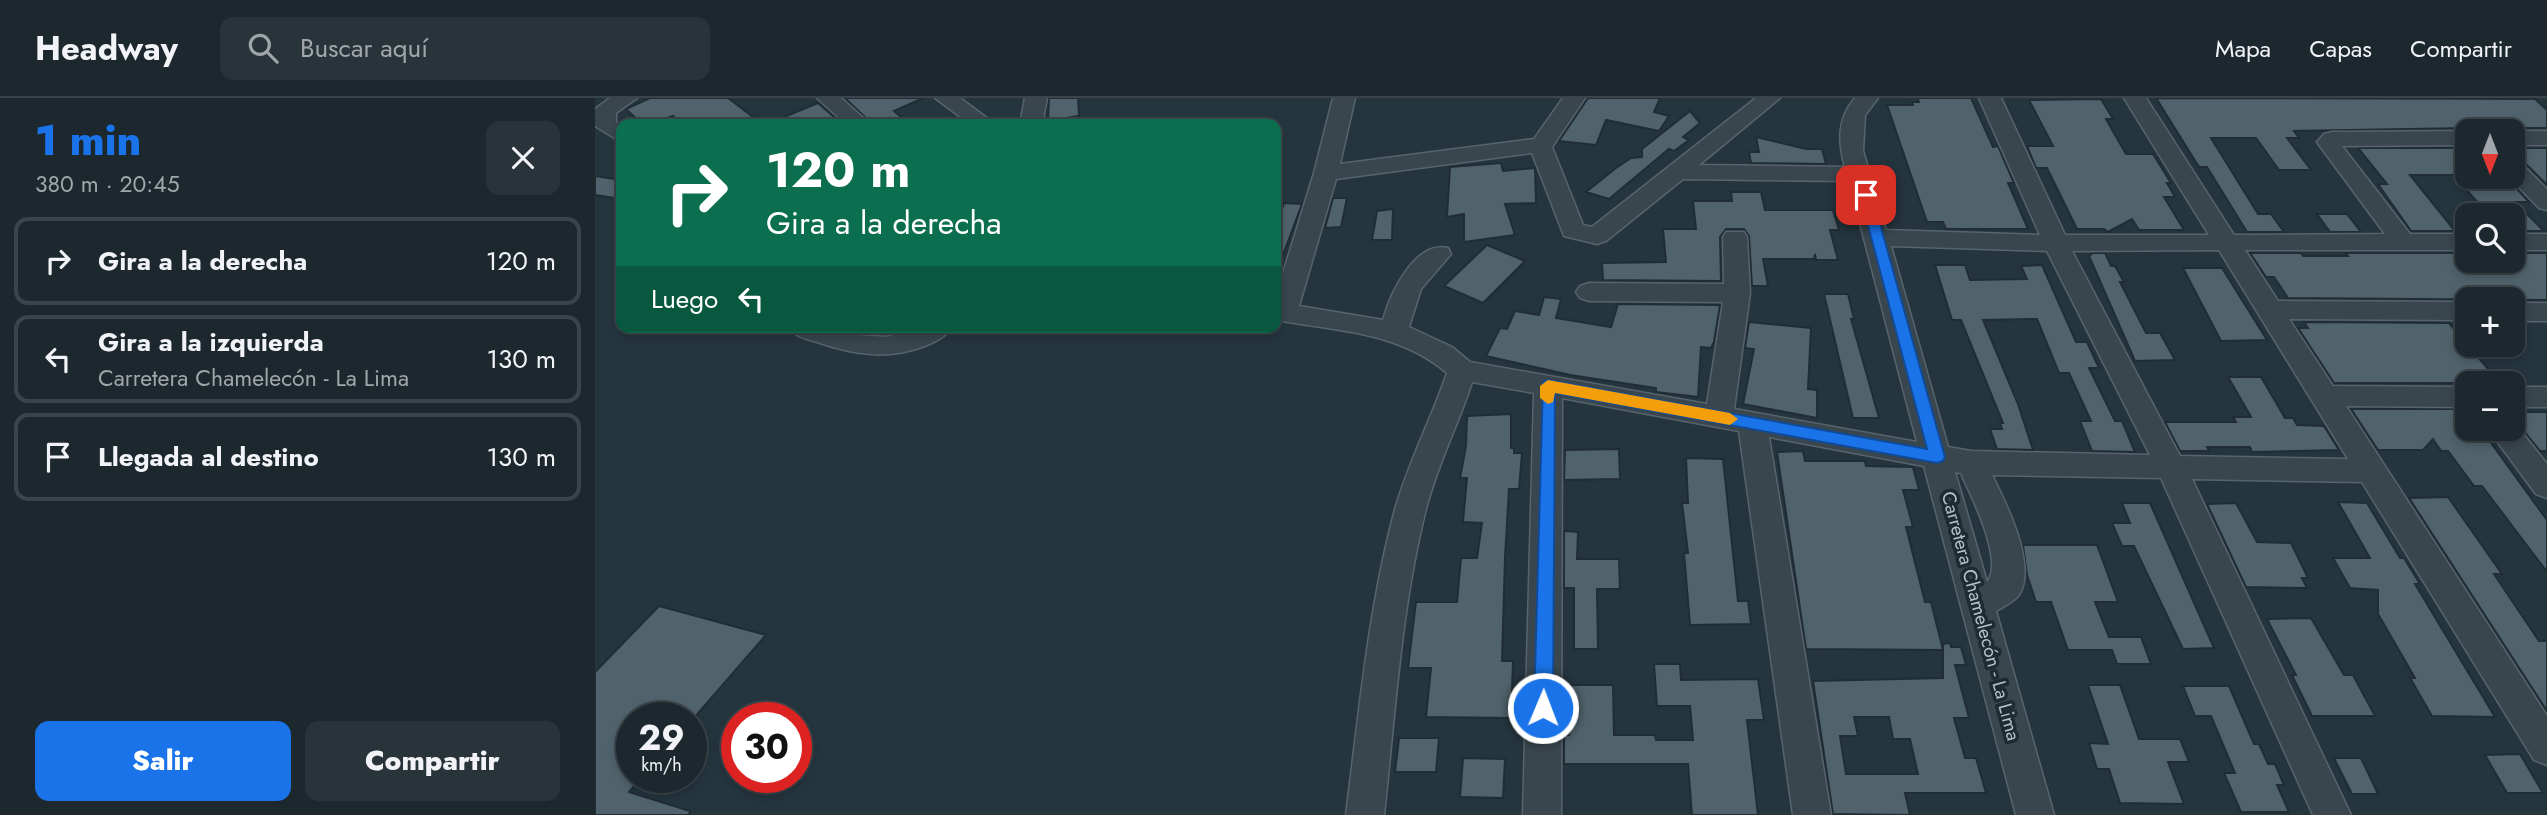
<!DOCTYPE html>
<html lang="es">
<meta charset="utf-8">
<style>
:root{--surface:#1c282e;--page:#29343a;--text:#f1f3f6;--muted:#a0a6aa;--line:#3a444a;--accent:#1a73e8}
body{margin:0;font-family:Jost,sans-serif;background:var(--page);color:var(--text);height:100vh;display:flex;flex-direction:column;font-size:26px;white-space:nowrap}
*{box-sizing:border-box;margin:0}
p{font-size:23px;color:var(--muted)}
.icon{flex:none;width:38px;height:38px;fill:none;stroke:currentColor;stroke-width:2;stroke-linecap:round;stroke-linejoin:round}
.map{position:relative;flex:1;overflow:hidden}
.drawer{display:flex;flex-direction:column;background:var(--surface);width:595px}
.drawer>*{flex:none}
.top-card{position:absolute;left:21px;top:21px;width:665px;height:214px;border-radius:14px;box-shadow:0 4px 10px #0003,0 0 0 2px var(--line);background:#0b6e4f;color:#fff;overflow:hidden}
.needle{width:46px;rotate:180deg}
.fabs{position:absolute;left:1860px;top:21px;display:grid;gap:14px}
.fabs a{display:grid;place-items:center;width:70px;height:70px;border-radius:14px;background:var(--surface);box-shadow:0 4px 10px #0003,0 0 0 2px var(--line);font-size:35px}
.speed{position:absolute;left:21px;top:604px;display:flex;gap:14px;font-size:35px;font-weight:700;text-align:center}
.speed>*{display:grid;place-content:center;width:91px;height:91px;border-radius:50%;background:var(--surface);box-shadow:0 4px 10px #0003,0 0 0 2px var(--line);line-height:1}
.speed small{font-size:18px;font-weight:400}
.speed .limit{border:10px solid #d22;background:#fff;color:#111}
.pin{position:absolute;display:grid;place-items:center;width:60px;height:60px;color:#fff;margin:-30px;border-radius:14px;box-shadow:0 4px 10px #0006}
.me{position:absolute;width:77px;margin:-38px;rotate:1deg;stroke-linejoin:round;filter:drop-shadow(0 0 5px #0008)}
.turn{display:flex;align-items:center;gap:24px;height:147px;padding:0 35px;font-size:32px}
.turn .icon{width:91px;height:91px;stroke-width:2.5}
.turn b{display:block;font-size:49px;line-height:60px}
.then{display:flex;align-items:center;height:66px;padding:0 35px;background:#0003;gap:14px;font-size:26px}
.round{display:grid;place-items:center;flex:none;width:74px;height:74px;border-radius:14px;background:var(--page)}
.headline{display:flex;align-items:center;justify-content:space-between;height:119px;padding:0 35px}
h1{font-size:42px;font-weight:800;line-height:52px;color:var(--accent)}
.primary-button{display:flex;gap:14px;margin-top:auto;padding:14px 35px}
.primary-button a{flex:1;height:80px;border-radius:14px;background:var(--accent);color:#fff;font-size:28px;font-weight:800;line-height:80px;text-align:center}
.primary-button a+a{background:var(--page);color:var(--text)}
ul{padding:0;list-style:none}
li{display:flex;align-items:center;gap:21px;height:88px;margin:0 14px 10px;padding:0 21px;border:4px solid var(--line);border-radius:14px}
li div{flex:1}
li b{display:block;font-size:26px}
li em{font-style:normal}
header{display:flex;align-items:center;gap:42px;box-sizing:border-box;height:98px;padding:0 35px;background:var(--surface);border-bottom:2px solid var(--line)}
header strong{font-size:33px}
nav{display:flex;gap:38px;margin-inline-start:auto;font-size:24px}
.search{width:490px;height:63px;background:var(--page);display:flex;align-items:center;gap:18px;box-sizing:border-box;padding:0 24px;border-radius:14px;color:var(--muted);font-size:26px}
main{display:flex;flex:1;min-height:0}
.map>svg:first-child{display:block}
.building{fill:#50626b;stroke:#202d35;stroke-width:2;fill-rule:evenodd}
.lines{fill:none;stroke-linecap:round;stroke-linejoin:round}
.minor-casing{stroke:#57646c;stroke-width:3}
.minor{fill:#39464e;fill-rule:evenodd}
.route{fill:#1a73e8;stroke:#114b97;stroke-width:2}
.slow{fill:#f59e0b}
.labels{text-anchor:middle;dominant-baseline:central;stroke-width:7;stroke-linejoin:round;paint-order:stroke}
.street-label{font-size:19px;fill:#b5c1c9;stroke:#1e2b33}
</style>
<header>
<strong>Headway</strong>
<div class="search"><svg class="icon" aria-label="search" viewBox="0 0 24 24"><circle cx="10" cy="10" r="6"/><path d="M15 15l6 6"/></svg>Buscar aquí</div>
<nav><a>Mapa</a><a>Capas</a><a>Compartir</a></nav>
</header>
<main>
<section class="drawer">
<div class="headline"><div><h1>1 min</h1><p>380 m · 20:45</p></div><a class="round"><svg class="icon" aria-label="close" viewBox="0 0 24 24"><path d="M6 6l12 12M18 6L6 18"/></svg></a></div>
<ul>
<li><svg class="icon" aria-label="right" viewBox="0 0 24 24"><path d="M7 20v-9h11M14 6l5 5-5 5"/></svg><div><b>Gira a la derecha</b></div><em>120 m</em></li>
<li><svg class="icon" aria-label="left" viewBox="0 0 24 24"><path d="M17 20v-9H6M10 6l-5 5 5 5"/></svg><div><b>Gira a la izquierda</b><p>Carretera Chamelecón - La Lima</p></div><em>130 m</em></li>
<li><svg class="icon" aria-label="arrive" viewBox="0 0 24 24"><path d="M6 21V4h12l-3 4 3 4H6"/></svg><div><b>Llegada al destino</b></div><em>130 m</em></li>
</ul>
<div class="primary-button"><a>Salir</a><a>Compartir</a></div>
</section>
<div class="map">
<svg width="1952" height="717" viewBox="0 0 1952 717">
<rect width="100%" height="100%" fill="#25353e"/>
<path class="building" d="M55,0H133L158,19L141,26H88L78,18L56,26H47L31,11Z
M250,0H328L299,13L314,26H277Z
M454,0H483L484,18L453,23Z
M993,0H1065L1059,14L1074,18L1064,33L1011,22L1001,47L964,43Z
M1322,0H1376L1398,49L1403,48L1419,85H1413L1433,131H1351L1348,124H1332L1292,7H1318L1317,4H1324Z
M1561,0L1940,1L1952,12V30H1918L1915,33H1875L1872,30L1699,33L1704,40H1692L1716,72H1684L1661,40H1616L1663,116H1676L1689,134H1652L1612,69H1604Z
M1506,1L1518,21H1511L1531,56H1558L1576,85H1572L1580,99H1569L1589,132H1544L1537,121L1513,134L1509,131H1482L1452,70H1441L1432,48H1458L1434,2Z
M223,5L247,26H172Z
M1095,13L1105,25L1088,39L1094,42L1079,53L1074,51L1014,101L991,94L1021,70L1036,60L1047,59V51Z
M1161,39L1211,51H1227L1231,66L1156,65L1154,54H1164Z
M1872,50V79H1911L1934,104H1920L1949,133H1918V117H1894L1858,77H1815L1860,133H1816L1783,86H1792L1763,50Z
M1918,50H1952V87L1928,63L1918,61Z
M906,65L908,73L940,70L941,105L910,106L920,137L869,144V116L852,119L855,69Z
M0,78L26,82V101L0,97Z
M1136,94H1166L1170,112H1238L1244,132H1235L1243,162H1221L1220,156L1219,161H1168L1173,188H1157L1154,138L1149,131H1131L1125,139L1126,183L1008,182L1007,165L1071,164L1068,131H1101L1098,103H1137Z
M738,100H752L746,129L730,130Z
M689,105L707,106L682,173L681,120H684Z
M798,111L797,142H777L782,113Z
M1722,116H1752L1766,134H1735Z
M892,147L930,163L888,205L849,188Z
M1498,155H1510L1516,168H1520L1529,184H1525L1551,235H1565L1580,262L1540,263L1494,158Z
M1872,155V163H1918V155H1952V202L1693,200L1679,179H1671L1655,155H1706L1708,158H1753L1750,155Z
M1340,167H1370L1375,182L1432,181L1426,168L1447,167L1481,244H1492L1504,270H1494L1520,323H1527L1540,354L1497,353L1485,323H1496L1474,275H1464L1442,221L1388,222L1423,306L1438,352L1402,351L1395,331H1407L1405,325H1408L1366,222H1357Z
M1588,170H1627L1672,242L1626,243Z
M1229,196H1253L1259,221H1256L1284,320H1258Z
M949,199L966,201L961,220L1016,229L1023,206L1125,207L1119,244L1116,250L1106,249L1103,299L1061,294V290L975,277L891,258L905,230L912,231L920,213L944,217Z
M1154,224L1216,230L1213,291L1222,292V320L1148,306L1159,251L1150,250Z
M1709,224L1854,225L1905,285H1739L1703,230H1713Z
M1633,279H1666L1690,320H1698L1702,327L1729,328L1744,352L1657,354L1655,349H1612L1614,353H1585L1570,324H1641L1638,319H1656Z
M1756,311H1872V331H1885L1891,338L1952,422V474L1887,388H1879L1853,353H1846L1838,341L1828,352H1783Z
M1918,314H1952V353H1945L1918,320Z
M916,316V350H919V355H927L924,391H914L910,460L907,563H918L916,620L831,619L836,570H813L821,504H862L866,460H882L887,425L868,424L872,380H865L871,348L872,318Z
M1024,351L1025,381L969,382L970,352Z
M1208,353L1210,363H1270L1271,368L1318,369L1324,392H1308L1318,429H1311L1330,504H1336L1348,552L1211,551L1182,354Z
M1091,360L1128,361L1143,503H1153L1156,526L1095,527L1089,455H1093L1087,405H1093Z
M1853,399L1907,476H1899L1944,543H1952V613L1814,400Z
M1743,404L1772,405L1805,460H1809L1825,486H1820L1900,619L1837,618L1815,580H1820L1783,516V492L1755,490L1738,460H1775Z
M1527,405H1555L1619,550L1588,551L1539,448H1527L1517,425H1535Z
M1641,405L1662,444L1696,445L1713,480H1707L1712,490L1651,489L1612,406Z
M969,433L983,434L982,461H1024L1025,491H1002L1003,551H979V490H969Z
M1428,447H1502L1523,504H1500L1514,539H1546L1556,566H1522L1517,552H1473L1456,504H1441L1432,477Z
M64,508L171,537L99,620H37V679H47L34,694L95,713L94,717H0V574Z
M1716,520L1749,577H1758L1780,618H1717L1697,577H1701L1672,521Z
M1355,545L1356,549H1366L1371,567H1360L1374,620H1359L1370,660H1381L1391,695H1310L1315,717L1238,716L1218,583L1348,580V546ZM1259,619H1294L1298,641H1315L1323,676H1251L1245,638H1263Z
M1059,566H1085L1086,582L1163,581L1169,622H1152L1163,717H1097L1093,666H969V637H974V587H1018L1019,637H1060L1061,642H1098L1095,608H1062Z
M1493,587H1525L1544,641H1585L1594,664H1573L1589,706L1525,705L1514,671H1502L1494,645L1513,646Z
M1588,588H1634L1659,646H1664L1673,666H1680L1689,687H1682L1694,714H1646L1629,675H1640L1616,618H1600Z
M804,640H844L841,674H800Z
M1925,656L1948,695H1912L1890,657Z
M868,660L910,661L908,700L865,699Z
M1739,660H1766L1783,696H1757Z"/>
<g class="lines">
<defs>
<path id="minor" d="M15,0H42L21,15V24L26,28V44L0,28V11Z
M222,0H246L275,26H251Z
M340,0H365L400,26H375Z
M430,0H452L447,26H425Z
M738,0H760L745,66L939,41L968,0H990L957,49L988,127L997,129L1161,0H1185L1104,67L1250,69C1243,44 1242,21 1260,0H1283L1270,17L1268,53L1291,132L1445,137L1384,0H1406L1470,137H1614L1529,0H1551L1639,137L1790,136L1722,44L1729,36L1737,34L1872,33V47L1747,48L1815,136H1872V152H1650L1683,203L1872,204V222L1694,221L1738,288L1872,289V309L1751,308L1952,618V667L1939,662L1767,384L1597,381L1756,717H1718L1566,380L1397,377C1410,403 1444,470 1423,498C1418,504 1408,509 1401,513L1459,717H1421L1329,368L1174,339L1236,717H1198L1144,333L967,300L966,717H928L939,295L877,284C863,328 841,369 830,415C806,513 800,616 789,717H751C764,616 773,514 799,415C812,367 836,322 852,275C803,233 741,233 681,222V198L719,75ZM937,55L969,138L1002,146L1011,143L1088,81L1254,83L1322,344L1139,311L1155,195L1152,139L1149,134H1131L1128,139L1129,186L994,185L985,188L981,194L985,200L994,203L1128,204L1112,306L875,264L857,249L814,229L826,191L856,156L853,150C820,142 795,196 788,222L704,208L741,81ZM1296,148L1452,153L1555,357L1376,353L1353,349ZM1624,152L1753,361L1585,358L1477,153ZM1360,374L1366,375L1368,380C1378,401 1409,464 1392,484Z
M1918,33H1952V47H1918Z
M1918,63L1926,65L1952,91V112L1944,110L1914,79H1918Z
M1918,136H1952V152H1918Z
M1918,205H1952V223H1918Z
M194,229H235L260,237L292,239L322,229H357C352,238 340,244 330,248C292,262 260,257 222,244C212,241 200,239 194,229Z
M1918,289H1952V309H1918Z
M1918,323L1952,366V400L1941,396L1893,331H1918Z"/>
</defs>
<use href="#minor" class="minor-casing"/>
<use href="#minor" class="minor"/>
</g>
<path class="route" d="M1271,93L1277,97L1350,359L1348,363L1342,365L960,295L958,610L955,616L948,618L942,616L939,610L948,284L953,282L1332,351L1265,97Z"/>
<path class="slow" d="M953,282L1135,315L1143,321L1135,327L960,295L958,304L953,306L945,300V288Z"/>
<g class="labels">
<g class="street-label">
<text transform="translate(1386 518) rotate(75)">Carretera Chamelecón - La Lima</text>
</g>
</g>
</svg>
<div class="fabs">
<a><svg class="needle" viewBox="-14 -14 28 28"><path d="M0-13l5 13h-10z" fill="#e53935"/><path d="M0 13l5-13h-10z" fill="#a0a6aa"/></svg></a>
<a><svg class="icon" aria-label="search" viewBox="0 0 24 24"><circle cx="10" cy="10" r="6"/><path d="M15 15l6 6"/></svg></a>
<a>+</a>
<a>−</a>
</div>
<div class="speed"><div>29<small>km/h</small></div><div class="limit">30</div></div>
<div class="pin" style="left:1271px;top:97px;background:#d93025"><svg class="icon" aria-label="arrive" viewBox="0 0 24 24"><path d="M6 21V4h12l-3 4 3 4H6"/></svg></div>
<svg class="me" style="left:948px;top:610px" viewBox="-20 -20 40 40"><circle r="17" fill="#1a73e8" stroke="#fff" stroke-width="3"/><path d="M0-11L8 9 0 5-8 9z" fill="#fff"/></svg>
<div class="top-card">
<div class="turn"><svg class="icon" aria-label="right" viewBox="0 0 24 24"><path d="M7 20v-9h11M14 6l5 5-5 5"/></svg><div><b>120 m</b>Gira a la derecha</div></div>
<div class="then">Luego<svg class="icon" aria-label="left" viewBox="0 0 24 24"><path d="M17 20v-9H6M10 6l-5 5 5 5"/></svg></div>
</div>
</div>
</main>
